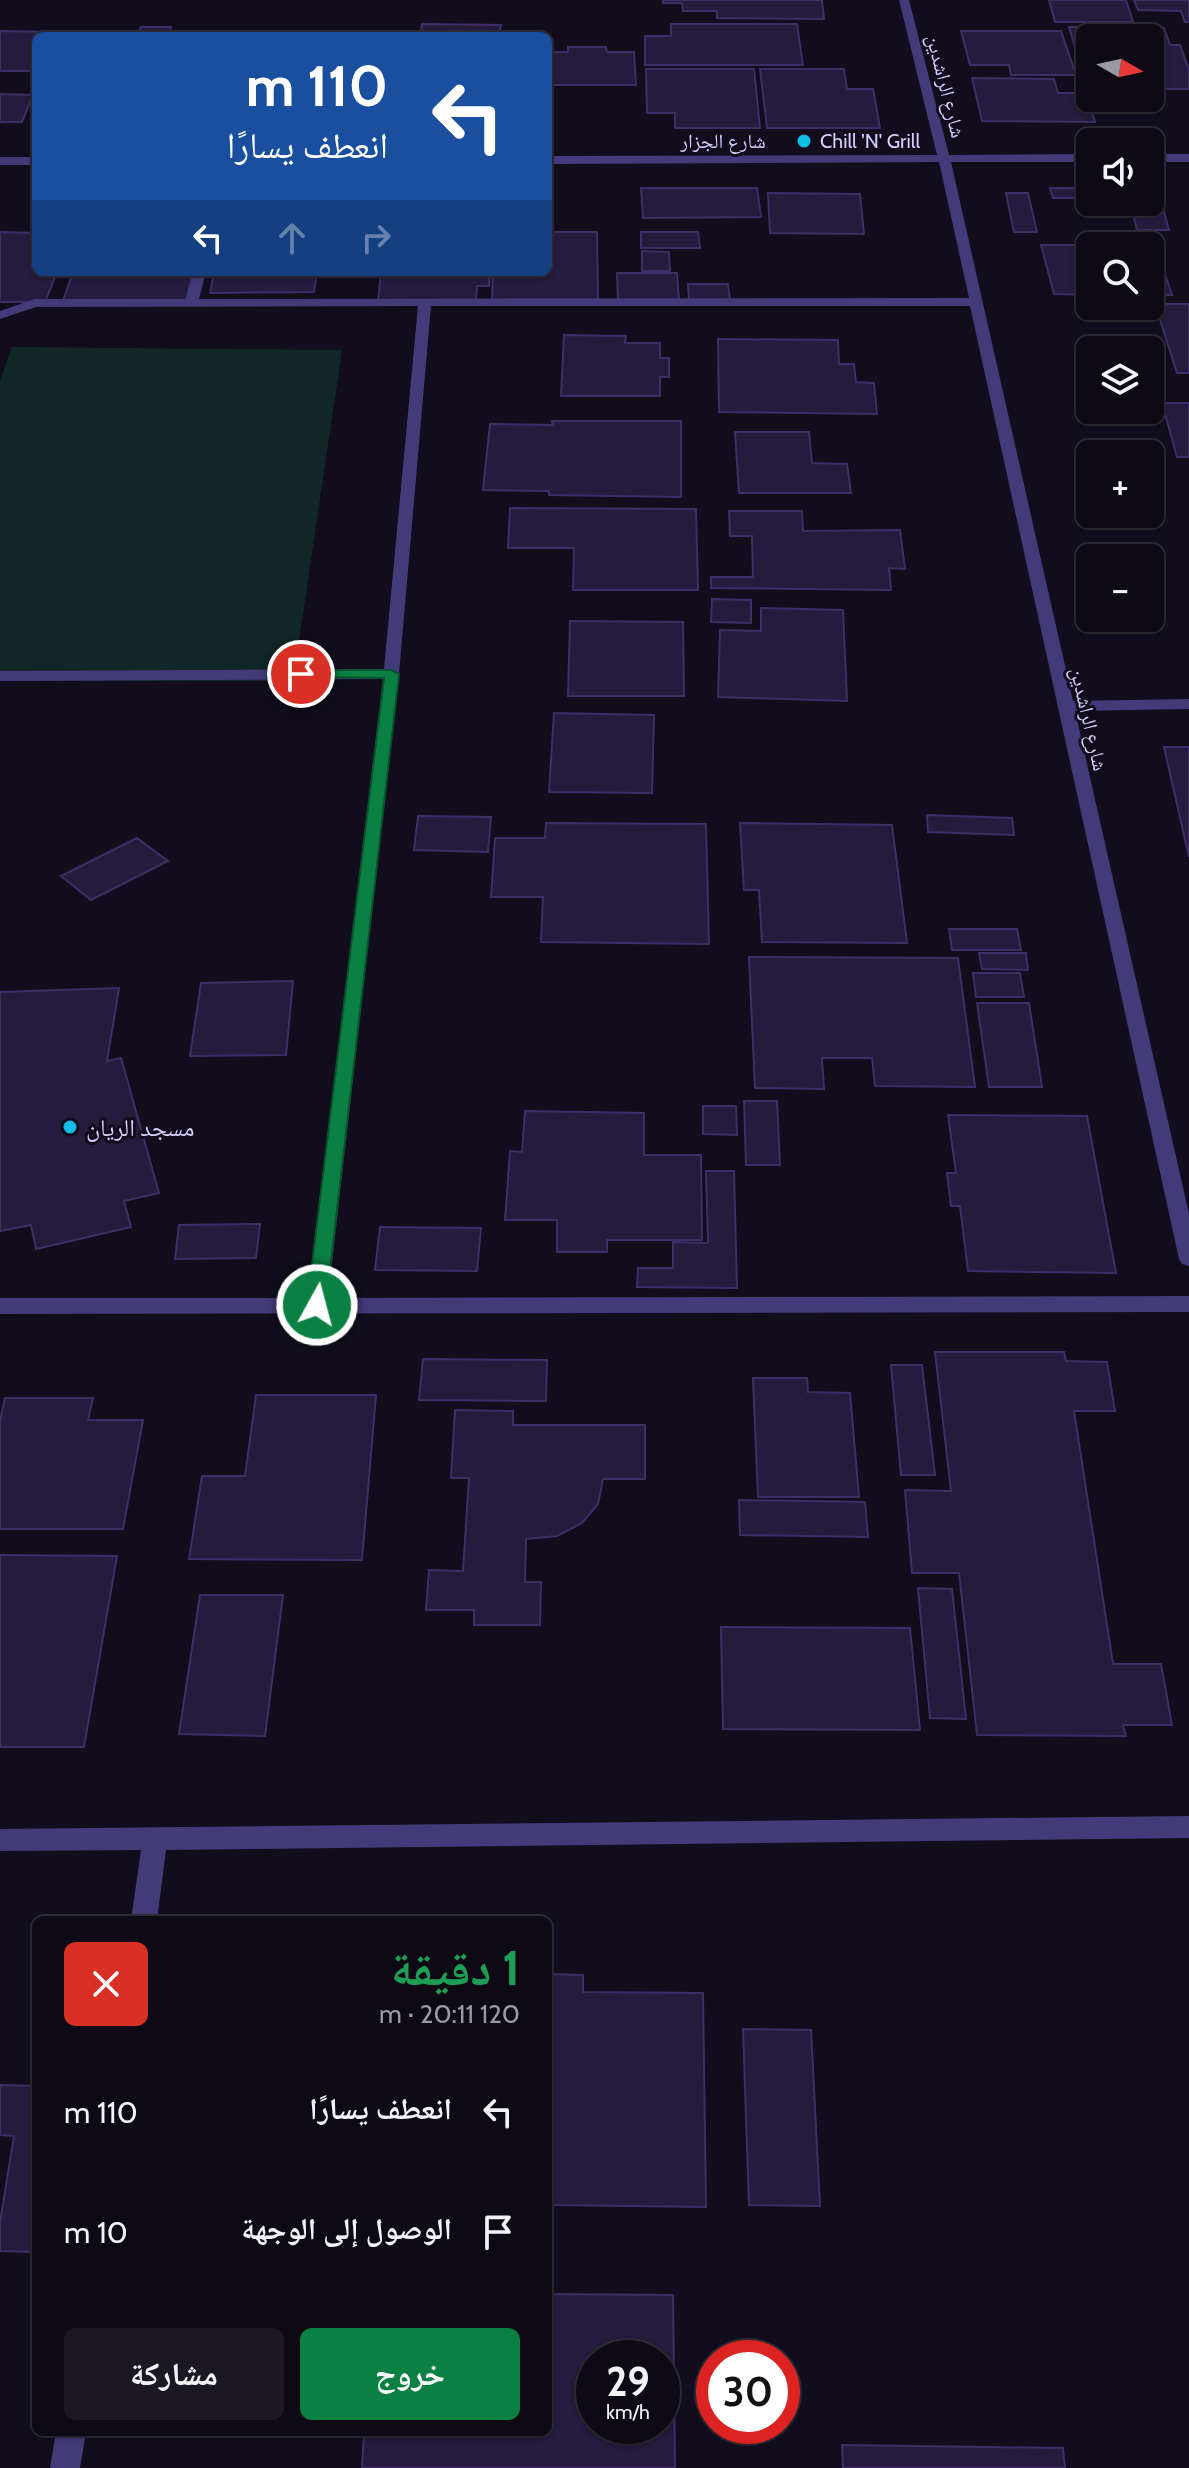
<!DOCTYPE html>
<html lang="ar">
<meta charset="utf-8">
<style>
:root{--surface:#0d0a16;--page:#1b1823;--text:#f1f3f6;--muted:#9a9aa1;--line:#2d2b35;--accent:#0b8043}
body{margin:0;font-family:Cabin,"Noto Naskh Arabic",sans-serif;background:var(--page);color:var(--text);direction:rtl;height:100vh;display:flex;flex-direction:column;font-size:30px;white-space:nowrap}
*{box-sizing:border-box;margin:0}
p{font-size:26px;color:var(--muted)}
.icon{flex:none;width:44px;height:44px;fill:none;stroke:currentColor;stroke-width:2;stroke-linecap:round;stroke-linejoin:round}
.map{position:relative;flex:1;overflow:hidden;direction:ltr}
.drawer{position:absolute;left:32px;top:1916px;width:520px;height:520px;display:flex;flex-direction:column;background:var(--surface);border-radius:12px;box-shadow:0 2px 6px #0004,0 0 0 2px var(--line);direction:rtl}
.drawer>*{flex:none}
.guide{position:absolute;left:32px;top:32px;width:520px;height:244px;border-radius:12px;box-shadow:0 2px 6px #0004,0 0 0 2px var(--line);direction:rtl;background:#1a4fa0;color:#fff;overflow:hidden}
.needle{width:52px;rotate:99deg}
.tools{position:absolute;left:1076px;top:24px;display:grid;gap:16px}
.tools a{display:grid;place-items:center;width:88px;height:88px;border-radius:12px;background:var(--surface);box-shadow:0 2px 6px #0004,0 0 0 2px var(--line);font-size:40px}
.speed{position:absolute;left:576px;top:2340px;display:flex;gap:16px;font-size:40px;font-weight:700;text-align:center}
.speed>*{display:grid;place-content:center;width:104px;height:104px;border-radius:50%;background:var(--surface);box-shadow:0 2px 6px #0004,0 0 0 2px var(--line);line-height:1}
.speed small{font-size:20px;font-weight:400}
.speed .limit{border:12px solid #d22;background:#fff;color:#111}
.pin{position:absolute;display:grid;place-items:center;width:68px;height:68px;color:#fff;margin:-34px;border:4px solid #fff;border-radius:50%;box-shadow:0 2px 8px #0007}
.me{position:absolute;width:88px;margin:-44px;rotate:7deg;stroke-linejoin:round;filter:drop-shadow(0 0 6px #0008)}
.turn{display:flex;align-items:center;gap:28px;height:168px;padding:0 32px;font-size:36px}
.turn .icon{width:104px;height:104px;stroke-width:2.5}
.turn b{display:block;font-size:56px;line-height:68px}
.lanes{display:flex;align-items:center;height:76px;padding:0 32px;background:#0003;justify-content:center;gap:40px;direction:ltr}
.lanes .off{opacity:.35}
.round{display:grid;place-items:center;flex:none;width:84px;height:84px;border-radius:12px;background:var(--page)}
.head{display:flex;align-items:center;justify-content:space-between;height:136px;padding:0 32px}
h1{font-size:48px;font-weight:700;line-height:60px;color:#1e9e55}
.action{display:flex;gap:16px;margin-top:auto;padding:16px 32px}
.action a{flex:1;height:92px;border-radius:12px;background:var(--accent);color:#fff;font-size:32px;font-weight:700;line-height:92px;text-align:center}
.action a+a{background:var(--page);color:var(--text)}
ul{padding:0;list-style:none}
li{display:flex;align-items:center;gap:24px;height:120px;padding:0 32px}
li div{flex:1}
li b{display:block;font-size:30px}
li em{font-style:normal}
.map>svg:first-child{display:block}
.green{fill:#112627}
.building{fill:#241b3d;stroke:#3e2e67;stroke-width:2;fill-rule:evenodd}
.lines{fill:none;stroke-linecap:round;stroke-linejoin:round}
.minor{fill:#433b79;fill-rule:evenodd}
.route{fill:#0b8043;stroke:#07532c;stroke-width:2}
.poi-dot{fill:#10bde4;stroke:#110d1d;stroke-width:3}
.labels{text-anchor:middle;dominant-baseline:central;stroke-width:6;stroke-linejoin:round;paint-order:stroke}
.far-street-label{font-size:20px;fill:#d6cdfc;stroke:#110d1d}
.far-poi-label{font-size:20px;fill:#d6cdfc;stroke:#110d1d;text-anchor:start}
.poi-label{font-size:24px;fill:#d6cdfc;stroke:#110d1d;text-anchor:start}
</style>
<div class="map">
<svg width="1189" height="2468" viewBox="0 0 1189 2468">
<rect width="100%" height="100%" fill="#110d1d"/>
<path class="green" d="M12,347L342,350L293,681H0V381Z"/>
<path class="building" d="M663,0H822L824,19L717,18V11H683L682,3H663Z
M1049,0H1126L1133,22H1055Z
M1134,0H1189V22H1185L1181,11L1138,10Z
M422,24L501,25L499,36H420Z
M671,24H797L803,65H645V36H671Z
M141,27H171L168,36H137Z
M1069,27L1164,28L1170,45H1180L1189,70V89H1150V38H1090V57H1078Z
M0,31L53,32L51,36H36L35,71H0Z
M961,31H1061L1076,75H1011L1009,65H970Z
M568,47H606L607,52H634L636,85H548V52H568Z
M646,69H754L760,128H675V113H647Z
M760,69H844L847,89H873L880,128H767Z
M972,78L1054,79L1058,93H1087L1095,122L982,121Z
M0,94L33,95L22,122H0Z
M641,188H757L761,217L643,218Z
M1050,188H1090V198H1053Z
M1150,190H1158L1169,230H1137L1130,202H1150Z
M768,193L860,194L864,234L770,233Z
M1006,193H1028L1037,232H1014Z
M0,232L36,233V272H57L45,302H0Z
M548,232H597L598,301L492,302L493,272H548Z
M641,232H698L700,248H641Z
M1041,245H1155L1172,295H1150V246H1090V295L1054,294Z
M642,251L669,252L670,271H642Z
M73,272H193L186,301H63Z
M214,272H317L314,292L210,293Z
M381,272H490L489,286H477L476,302H378Z
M617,273H677L679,301H618Z
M688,284H728L730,301H689Z
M1155,304H1189V373H1177Z
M564,335L626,336L625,343H660V358H669V377H660V396H561Z
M718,339L838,340L839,364H854L856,382L874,383L877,414L719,412Z
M1162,403H1189V457H1177Z
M552,421H681V497L549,495V491L483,490L490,424L553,425Z
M735,432H809L812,463L847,464L851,493H739Z
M510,508L696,509L698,590H573L574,548H508Z
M729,511H802L803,531L900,530L905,569L889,568L891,590L711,588V577H753L752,536H730Z
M712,599L751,600V623L711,622Z
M761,608L843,610L847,701L718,697L720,630L761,631Z
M570,621L683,622L684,696H568Z
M554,713L654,715L652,793L549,792Z
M1164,747H1189V857Z
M927,815L1012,818L1014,835L928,832Z
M418,816L491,817L488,852L414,850Z
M546,823L706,824L709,944L541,942L543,897H491L495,838H545Z
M740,823L892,825L907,943L762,942L759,890H744Z
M137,838L168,861L91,900L61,876Z
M949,929H1017L1021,950H952Z
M979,953H1026L1028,970L982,969Z
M749,957L958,958L975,1087L875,1086L872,1058H822L824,1089L755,1088Z
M973,973H1020L1024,997H976Z
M293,981L286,1055L190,1056L201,983Z
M119,988L107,1061L121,1058L159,1193L124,1201L131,1227L36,1249L31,1225L0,1231V992Z
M977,1003H1029L1042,1087H989Z
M744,1101H777L780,1165H746Z
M703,1106H736L737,1135L703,1134Z
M525,1111L644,1113V1155H701L702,1240H607V1252H557V1220H505L510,1151L522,1152Z
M948,1115L1087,1116L1116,1273L968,1271L960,1206H951L947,1173H956Z
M706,1171H734L737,1288L637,1287L638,1268H673V1242L708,1243Z
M260,1224L256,1258L175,1259L179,1225Z
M380,1227L481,1228L477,1271L375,1270Z
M935,1352H1064L1066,1361L1107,1362L1115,1411H1074L1113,1664H1161L1172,1725H1123L1126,1736L977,1735L959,1573H912L905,1490L951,1491Z
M423,1359L547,1360L546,1401L419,1400Z
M891,1365H922L935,1475H901Z
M753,1378H807L808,1392L850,1393L859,1497H758Z
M256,1395H376L362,1560L189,1559L202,1476H245Z
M5,1398H93L88,1420H143L123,1529H0V1421Z
M455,1410L513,1411V1425H645V1479H603L598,1504L582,1523L557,1536L526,1539L525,1582H541L540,1625H474V1610H426L429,1570L463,1571L469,1478H451Z
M739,1500L865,1502L868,1537L740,1535Z
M0,1555L117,1556L84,1747H0Z
M918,1588L952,1589L966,1719L930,1718Z
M200,1595H283L265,1736L179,1734Z
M721,1627L910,1628L920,1730L723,1729Z
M548,1974L583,1975V1992L703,1993L706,2207L551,2205Z
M743,2029L811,2030L820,2206L749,2205Z
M0,2085L36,2086V2252L0,2251V2222L14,2136L0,2135Z
M548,2294L673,2295L675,2468H362L364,2432H548ZM594,2358H662V2426H594Z
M842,2445L1063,2448L1065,2468H843Z"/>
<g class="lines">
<path class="minor" d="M899,0H909L949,155L1090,154V162H951L1073,701L1189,699V709L1075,711L1189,1214V1266L1182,1264L1179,1259L970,306H431L399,674L328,1298L1189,1296V1312L0,1314V1298H308L383,679L0,681V671L384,669L418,306L36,307L0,319V311L35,299H186L194,272H206L199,299L969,298L939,162L548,164V156L937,155Z
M1150,154H1189V162H1150Z
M0,157H36V165H0Z
M1189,1816V1838L166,1850L157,1920H131L141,1850L0,1851V1829Z
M56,2432H86L80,2468H50Z"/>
</g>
<path class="route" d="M301,670H391L399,674L326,1305L317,1312L307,1305L384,678L296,677L294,674Z"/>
<g class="poi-dot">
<circle cx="804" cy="141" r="8"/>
<circle cx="70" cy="1127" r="8"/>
</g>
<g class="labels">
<g class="far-street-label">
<text transform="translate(946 86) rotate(76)">شارع الراشدين</text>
<text x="723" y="141">شارع الجزار</text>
<text transform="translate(1089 719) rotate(77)">شارع الراشدين</text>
</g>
<g class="far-poi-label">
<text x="820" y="141">Chill 'N' Grill</text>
</g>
<g class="poi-label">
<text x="86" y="1127">مسجد الريان</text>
</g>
</g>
</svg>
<div class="tools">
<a><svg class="needle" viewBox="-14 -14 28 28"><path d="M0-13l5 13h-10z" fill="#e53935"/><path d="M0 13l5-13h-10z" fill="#9a9aa1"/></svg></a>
<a><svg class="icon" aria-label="sound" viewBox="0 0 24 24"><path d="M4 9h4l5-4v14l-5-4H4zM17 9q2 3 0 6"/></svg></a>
<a><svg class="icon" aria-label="search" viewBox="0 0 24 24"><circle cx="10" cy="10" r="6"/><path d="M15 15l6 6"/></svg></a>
<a><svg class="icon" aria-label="layers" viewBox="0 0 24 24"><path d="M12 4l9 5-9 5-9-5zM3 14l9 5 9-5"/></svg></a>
<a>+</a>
<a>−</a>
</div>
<div class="speed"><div>29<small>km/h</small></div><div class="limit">30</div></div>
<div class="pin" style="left:301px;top:674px;background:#d93025"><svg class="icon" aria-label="arrive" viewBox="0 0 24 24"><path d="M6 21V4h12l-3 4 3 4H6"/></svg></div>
<svg class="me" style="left:317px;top:1305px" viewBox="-20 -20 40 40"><circle r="17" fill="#0b8043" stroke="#fff" stroke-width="3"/><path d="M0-11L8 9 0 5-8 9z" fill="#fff"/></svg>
<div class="guide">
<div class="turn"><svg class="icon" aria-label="left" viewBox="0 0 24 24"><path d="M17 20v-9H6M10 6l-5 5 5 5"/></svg><div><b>110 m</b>انعطف يسارًا</div></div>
<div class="lanes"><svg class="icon" aria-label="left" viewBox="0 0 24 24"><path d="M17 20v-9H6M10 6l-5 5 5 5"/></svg><svg class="icon off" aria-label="ahead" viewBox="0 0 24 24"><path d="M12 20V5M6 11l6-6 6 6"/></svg><svg class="icon off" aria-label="right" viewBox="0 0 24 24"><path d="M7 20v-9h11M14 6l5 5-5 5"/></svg></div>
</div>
<section class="drawer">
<div class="head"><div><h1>1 دقيقة</h1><p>120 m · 20:11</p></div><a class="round" style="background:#d93025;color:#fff"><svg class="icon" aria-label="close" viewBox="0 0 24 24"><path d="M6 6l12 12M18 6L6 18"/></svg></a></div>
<ul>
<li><svg class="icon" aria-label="left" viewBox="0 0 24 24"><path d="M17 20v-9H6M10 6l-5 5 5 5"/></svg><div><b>انعطف يسارًا</b></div><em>110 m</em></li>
<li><svg class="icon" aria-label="arrive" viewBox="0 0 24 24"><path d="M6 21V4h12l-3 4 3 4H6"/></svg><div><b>الوصول إلى الوجهة</b></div><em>10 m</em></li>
</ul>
<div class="action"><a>خروج</a><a>مشاركة</a></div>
</section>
</div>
